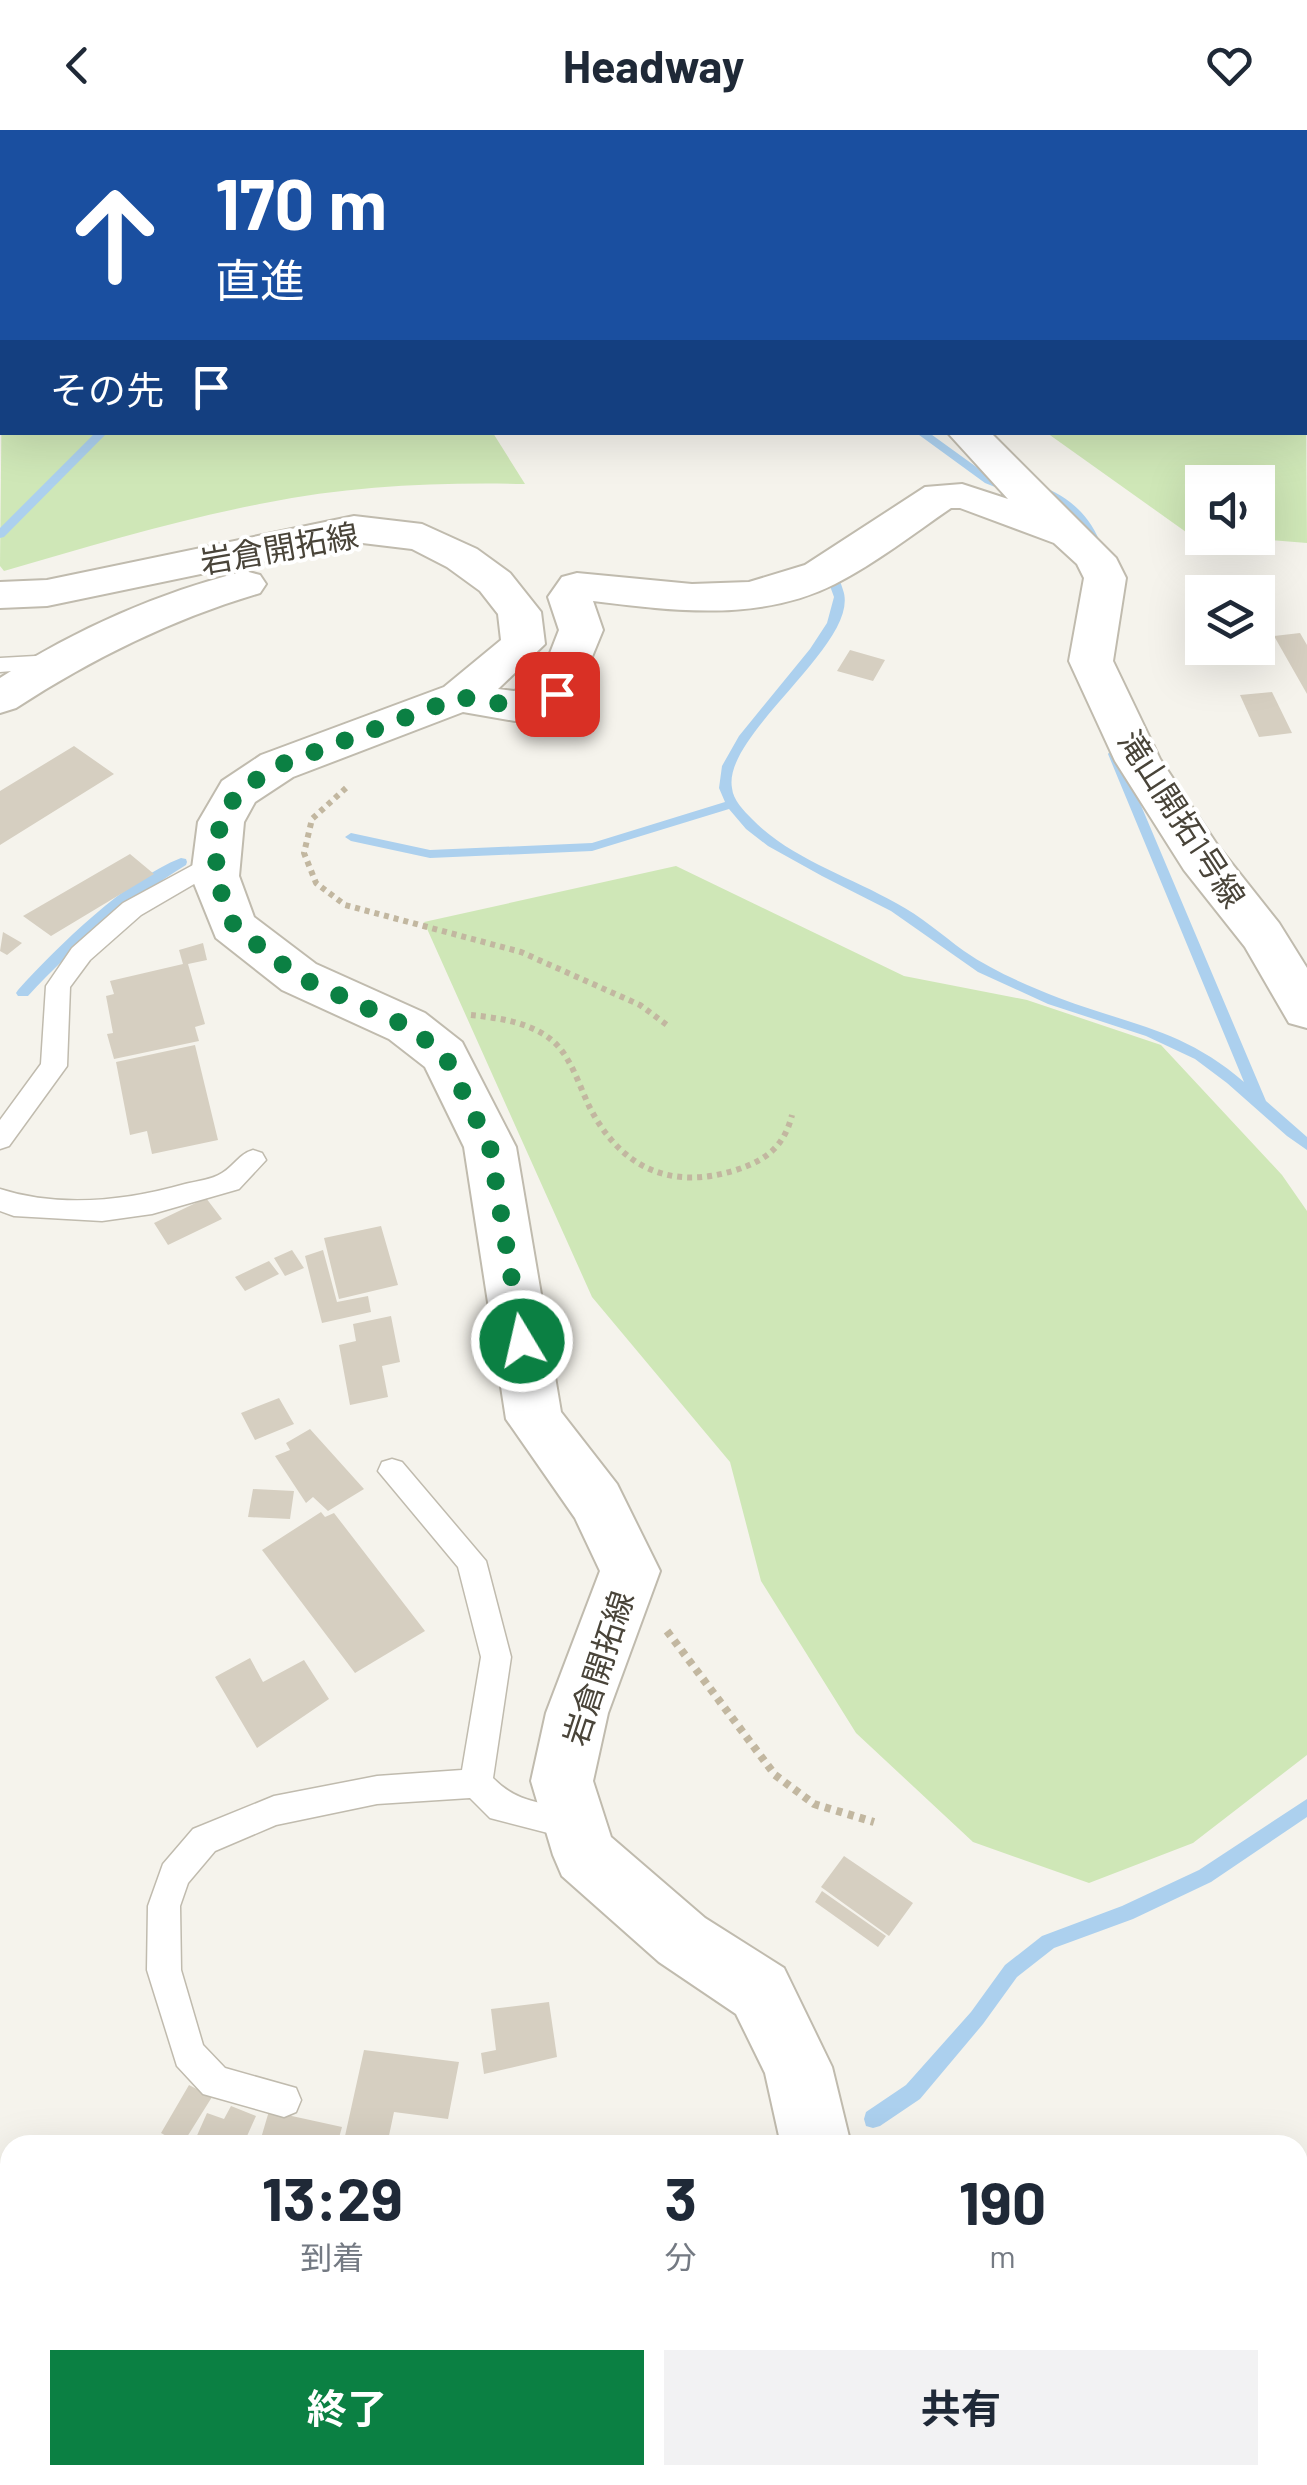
<!DOCTYPE html>
<html lang="ja">
<meta charset="utf-8">
<style>
:root{--surface:#fff;--page:#f2f2f3;--text:#1f2937;--muted:#747a83;--accent:#0b8043}
body{margin:0;font-family:Barlow,"Noto Sans JP",sans-serif;background:var(--page);color:var(--text);height:100vh;display:flex;flex-direction:column;font-size:38px;white-space:nowrap}
*{box-sizing:border-box;margin:0}
p{font-size:32px;color:var(--muted)}
.icon{flex:none;width:55px;height:55px;fill:none;stroke:currentColor;stroke-width:2;stroke-linecap:round;stroke-linejoin:round}
.map{position:relative;flex:1;overflow:hidden}
.panel{position:absolute;left:0px;top:2005px;width:1308px;height:350px;display:flex;flex-direction:column;background:var(--surface);border-radius:30px 30px 0 0;box-shadow:0 10px 40px #0002}
.panel>*{flex:none}
.banner{position:absolute;left:0px;top:0px;width:1308px;height:305px;box-shadow:0 10px 40px #0002;background:#1a4fa0;color:#fff;overflow:hidden}
.buttons{position:absolute;left:1185px;top:335px;display:grid;gap:20px}
.buttons a{display:grid;place-items:center;width:90px;height:90px;border-radius:0px;background:var(--surface);box-shadow:0 10px 40px #0002;font-size:50px}
.pin{position:absolute;display:grid;place-items:center;width:85px;height:85px;color:#fff;margin:-42px;border-radius:20px;box-shadow:0 5px 15px #0006}
.me{position:absolute;width:110px;margin:-55px;rotate:351deg;stroke-linejoin:round;filter:drop-shadow(0 0 8px #0008)}
.turn{display:flex;align-items:center;gap:35px;height:210px;padding:0 50px;font-size:45px}
.turn .icon{width:130px;height:130px;stroke-width:2.5}
.turn b{display:block;font-size:70px;line-height:85px}
.then{display:flex;align-items:center;height:95px;padding:0 50px;background:#0003;gap:20px;font-size:38px}
.eta{display:flex;justify-content:space-evenly;align-items:center;height:170px;text-align:center}
.eta b{font-size:60px;font-weight:700;line-height:70px}
.primary-button{display:flex;gap:20px;margin-top:auto;padding:20px 50px}
.primary-button a{flex:1;height:115px;border-radius:0px;background:var(--accent);color:#fff;font-size:40px;font-weight:700;line-height:115px;text-align:center}
.primary-button a+a{background:var(--page);color:var(--text)}
header{display:flex;justify-content:space-between;align-items:center;height:130px;padding:0 50px;background:var(--surface);font-size:45px;font-weight:700}
.map>svg:first-child{display:block}
.green{fill:#cfe7b7}
.lines{fill:none;stroke-linecap:round;stroke-linejoin:round}
.stream{fill:#acd0ee;fill-rule:evenodd}
.building{fill:#d6cfc1}
.lane-casing{stroke:#c0bbae;stroke-width:3}
.street-casing{stroke:#c0bbae;stroke-width:4}
.path-far1{stroke:#c2b7a0;stroke-width:6;stroke-dasharray:5 5;stroke-linecap:butt}
.path{stroke:#c2b7a0;stroke-width:8;stroke-dasharray:6 6;stroke-linecap:butt}
.lane{fill:#fff;fill-rule:evenodd}
.street{fill:#fff;fill-rule:evenodd}
.route{stroke:#0b8043;stroke-width:18;stroke-dasharray:0 32.4}
.labels{text-anchor:middle;dominant-baseline:central;stroke-width:8;stroke-linejoin:round;paint-order:stroke}
.street-label{font-size:32px;fill:#494439;stroke:#fff}
</style>
<header><svg class="icon" aria-label="back" viewBox="0 0 24 24"><path d="M15 5l-7 7 7 7"/></svg>Headway<svg class="icon" aria-label="heart" viewBox="0 0 24 24"><path d="M12 20l-8-8c-3-5 5-10 8-4 3-6 11-1 8 4z"/></svg></header>
<div class="map">
<svg width="1307" height="2355" viewBox="0 0 1307 2355">
<rect width="100%" height="100%" fill="#f5f3ec"/>
<path class="green" d="M1305,151L1307,413L1243,408H1258V352H1202V404L1186,402L1047,303L1305,302Z
M2,242V302L493,303L525,354C439,352 349,356 265,373C177,390 90,416 4,441L0,436Z
M676,736L904,846L1027,870L1161,915L1282,1045L1307,1081V1625L1193,1713L1089,1753L973,1712L856,1603L761,1451L730,1332L592,1167L424,792Z
M304,2345H965L979,2355H295Z"/>
<g class="lines">
<path class="stream" d="M714,0H727L724,2H713Z
M96,302H108L4,407L0,408V398Z
M915,302H928L993,349L1016,360L1010,363L985,353Z
M1038,355C1069,366 1091,386 1102,417L1100,419H1092C1077,388 1066,375 1034,360V356Z
M832,441C839,446 840,451 843,460C862,512 722,604 732,658C733,670 744,681 752,689C791,729 849,746 896,773C921,786 942,805 964,821C993,841 1026,855 1059,868C1130,895 1183,899 1244,952L1108,624L1110,621H1118L1266,971L1307,1007V1020L1287,1006L1227,953L1195,929L1146,906L1048,874L978,842L891,781L822,746L768,716L746,699L729,679L592,721L430,728L351,711L345,707L351,703L430,720L592,713L725,672L719,658L722,636L739,606L810,519L827,493L834,467L826,445Z
M181,728L186,729L187,732L186,735C126,772 75,815 28,866H18L16,863L18,860C59,815 125,750 181,728Z
M1307,1669V1687L1211,1752L1133,1789L1054,1818L1017,1847L983,1894L920,1969L880,1996L873,1998L866,1996L864,1989L866,1982L906,1955L971,1882L1005,1835L1042,1806L1122,1776L1199,1740Z"/>
</g>
<path class="building" d="M1300,503L1307,515V564L1274,506Z
M850,520L885,530L873,551L837,541Z
M1272,562L1292,603L1259,607L1240,565Z
M74,616L114,644L0,715V661Z
M130,724L154,744L51,806L23,786Z
M3,802L22,813L7,825L0,821Z
M203,813L207,830L188,834L205,894L195,897L199,911L114,929L107,904L113,903L106,866L114,864L110,851L183,834L179,820Z
M195,915L218,1010L152,1024L147,1001L130,1005L116,932Z
M206,1068L222,1089L168,1115L154,1093Z
M381,1096L398,1155L339,1169L324,1108Z
M292,1120L304,1138L285,1146L274,1128Z
M323,1120L337,1172L368,1166L371,1182L322,1193L305,1126Z
M269,1131L279,1144L245,1161L235,1147Z
M391,1186L400,1232L382,1236L388,1267L350,1275L339,1215L356,1211L353,1194Z
M279,1268L294,1294L255,1310L241,1283Z
M310,1299L364,1359L328,1381L313,1367L306,1373L275,1326L290,1320L286,1313Z
M253,1359L294,1361L290,1389L248,1387Z
M321,1382L325,1387L334,1383L425,1501L355,1543L262,1420Z
M250,1528L263,1552L304,1530L329,1569L257,1618L215,1547Z
M844,1726L913,1773L889,1806L821,1757Z
M822,1761L886,1806L878,1817L815,1772Z
M549,1872L557,1927L484,1944L481,1923L496,1920L491,1879Z
M364,1920L459,1932L448,1989L394,1982L387,2015H343Z
M189,1955L212,1967L182,2015L161,2003Z
M231,1976L256,1986L243,2015H208L195,2010L207,1983L224,1989Z
M269,1981L342,1997L337,2015H259Z"/>
<g class="lines">
<defs>
<path id="lane" d="M0,8H2V18H0Z
M53,525L61,527L64,532L61,537L0,542V528Z
M217,722L229,730L225,736L141,785L90,830L70,857L67,936L9,1016L0,1019V990L41,934L46,856L72,818L123,773Z
M253,1020L262,1023L266,1030L239,1059L152,1084L102,1091L14,1086L0,1081V1059C59,1078 125,1071 185,1054C196,1051 212,1050 222,1043C234,1036 239,1024 253,1020Z
M392,1329L402,1332L486,1431L511,1527L493,1648C521,1677 550,1671 586,1685L591,1695L586,1705L575,1710L490,1688L470,1668L377,1674L276,1695L215,1721L188,1753L180,1776L181,1840L203,1915L225,1938L296,1958L301,1970L296,1982L284,1987L203,1964L177,1936L147,1840L148,1776L163,1734L193,1699L274,1666L377,1646L462,1640L481,1527L458,1437L378,1341L382,1332Z"/>
<path id="street" d="M947,302H990L1116,428L1126,448L1113,531L1160,629L1218,716L1279,793L1307,838V898L1289,893L1245,817L1184,740L1115,631L1069,531L1084,448L1077,434L1054,413L960,378H951C913,404 876,433 835,454C760,492 673,481 593,471L603,500L573,573L515,591L463,582L293,647L255,672L244,692L239,746L254,787L316,834L425,883L462,912L516,1017L561,1282L617,1354L660,1441L608,1583L593,1651L611,1707L705,1788L784,1838L832,1937L851,2015H781L765,1943L736,1884L659,1832L562,1746L553,1725L531,1651L546,1583L600,1441L575,1388L506,1289L464,1017L425,937L389,909L282,860L216,808L191,746L198,692L222,651L261,625L444,557L501,510L498,484L480,461L447,437L412,419L354,412L47,476L0,478V452L47,450L354,386L422,394L477,419L510,443L541,482L545,514L498,559L514,561L538,554L559,500L548,467L562,447L577,443L692,454L749,452L805,435L925,357L962,354L1008,369Z
M245,441L260,445L266,454L260,463C172,489 93,528 16,578L0,583V548C76,499 158,463 245,441Z
M1298,2318L1307,2337V2355H1240L1236,2345H1298Z"/>
</defs>
<use href="#lane" class="lane-casing"/>
<use href="#street" class="street-casing"/>
<path class="path-far1" d="M346,658L312,689L304,723L316,753L345,775L521,822L640,875L667,895
M471,885C500,888 536,893 557,915C572,931 580,957 589,976C620,1037 669,1061 736,1040C766,1030 784,1017 792,985"/>
<path class="path" d="M667,1501L775,1645L814,1674L874,1692
M1298,2216L1307,2228"/>
<use href="#lane" class="lane"/>
<use href="#street" class="street"/>
</g>
<g class="lines">
<path class="route" d="M522,1211L490,1017L444,924L407,896L299,847L255,813L234,796L215,746L220,692L238,662L277,636L460,567L515,576L557,564"/>
</g>
<g class="labels">
<g class="street-label">
<text transform="translate(279 417) rotate(-10)">岩倉開拓線</text>
<text transform="translate(1183 688) rotate(57)">滝山開拓1号線</text>
<text transform="translate(597 1538) rotate(-72)">岩倉開拓線</text>
</g>
</g>
</svg>
<div class="buttons">
<a><svg class="icon" aria-label="sound" viewBox="0 0 24 24"><path d="M4 9h4l5-4v14l-5-4H4zM17 9q2 3 0 6"/></svg></a>
<a><svg class="icon" aria-label="layers" viewBox="0 0 24 24"><path d="M12 4l9 5-9 5-9-5zM3 14l9 5 9-5"/></svg></a>
</div>
<div class="pin" style="left:557px;top:564px;background:#d93025"><svg class="icon" aria-label="arrive" viewBox="0 0 24 24"><path d="M6 21V4h12l-3 4 3 4H6"/></svg></div>
<svg class="me" style="left:522px;top:1211px" viewBox="-20 -20 40 40"><circle r="17" fill="#0b8043" stroke="#fff" stroke-width="3"/><path d="M0-11L8 9 0 5-8 9z" fill="#fff"/></svg>
<div class="banner">
<div class="turn"><svg class="icon" aria-label="ahead" viewBox="0 0 24 24"><path d="M12 20V5M6 11l6-6 6 6"/></svg><div><b>170 m</b>直進</div></div>
<div class="then">その先<svg class="icon" aria-label="arrive" viewBox="0 0 24 24"><path d="M6 21V4h12l-3 4 3 4H6"/></svg></div>
</div>
<section class="panel">
<div class="eta">
<div><b>13:29</b><p>到着</p></div>
<div><b>3</b><p>分</p></div>
<div><b>190</b><p>m</p></div>
</div>
<div class="primary-button"><a>終了</a><a>共有</a></div>
</section>
</div>
